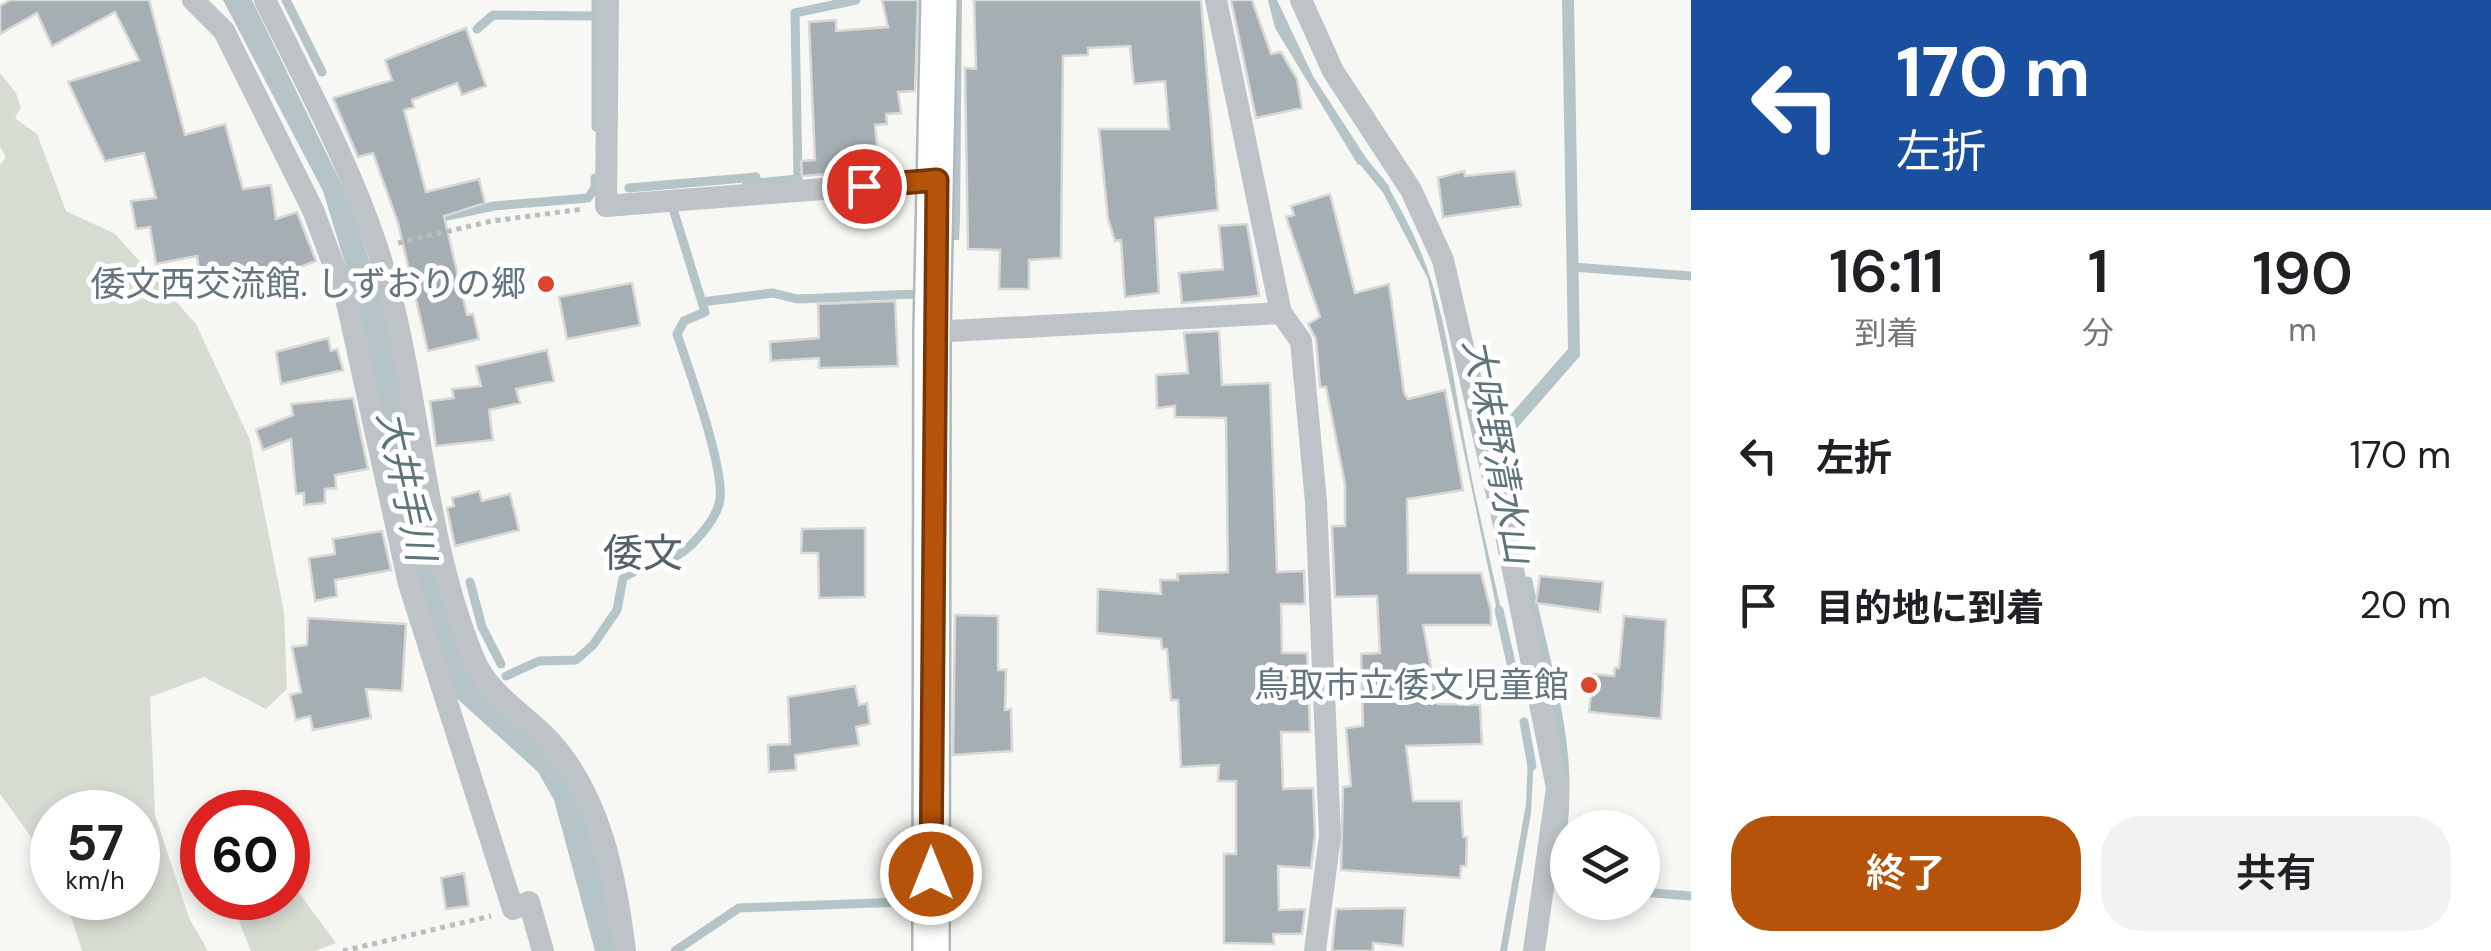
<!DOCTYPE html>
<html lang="ja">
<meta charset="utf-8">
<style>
:root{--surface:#fff;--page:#f2f2f2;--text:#202124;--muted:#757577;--accent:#b45309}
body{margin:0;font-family:"DM Sans","Noto Sans JP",sans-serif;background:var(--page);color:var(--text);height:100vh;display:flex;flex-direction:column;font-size:38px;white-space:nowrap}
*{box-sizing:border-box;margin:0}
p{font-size:32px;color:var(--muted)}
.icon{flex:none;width:55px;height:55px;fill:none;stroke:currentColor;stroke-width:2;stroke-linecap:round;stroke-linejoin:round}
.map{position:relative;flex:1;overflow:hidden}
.drawer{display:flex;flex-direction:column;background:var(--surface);width:800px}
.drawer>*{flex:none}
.banner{background:#1a4fa0;color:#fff;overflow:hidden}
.buttons{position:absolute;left:1550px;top:810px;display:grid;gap:20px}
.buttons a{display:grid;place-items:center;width:110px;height:110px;border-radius:50%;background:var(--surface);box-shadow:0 5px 15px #0003;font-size:50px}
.speed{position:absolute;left:30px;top:790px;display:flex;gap:20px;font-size:50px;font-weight:700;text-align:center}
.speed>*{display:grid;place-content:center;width:130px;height:130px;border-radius:50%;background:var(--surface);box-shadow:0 5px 15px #0003;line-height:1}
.speed small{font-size:25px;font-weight:400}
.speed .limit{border:15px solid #d22;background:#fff;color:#111}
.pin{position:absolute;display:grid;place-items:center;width:85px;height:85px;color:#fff;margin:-42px;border:5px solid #fff;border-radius:50%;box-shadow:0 2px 10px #0007}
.me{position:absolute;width:110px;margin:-55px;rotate:0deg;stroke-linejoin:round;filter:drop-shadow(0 0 8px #0008)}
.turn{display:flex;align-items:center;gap:35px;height:210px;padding:0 40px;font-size:45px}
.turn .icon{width:130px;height:130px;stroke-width:2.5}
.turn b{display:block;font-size:70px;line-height:85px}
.eta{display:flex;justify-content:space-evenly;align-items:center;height:170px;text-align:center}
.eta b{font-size:60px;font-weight:600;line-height:70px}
.primary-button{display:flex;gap:20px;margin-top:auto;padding:20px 40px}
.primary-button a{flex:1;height:115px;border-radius:40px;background:var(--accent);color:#fff;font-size:40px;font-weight:600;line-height:115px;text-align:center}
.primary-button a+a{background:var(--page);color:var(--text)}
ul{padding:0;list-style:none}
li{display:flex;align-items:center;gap:30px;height:150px;padding:0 40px}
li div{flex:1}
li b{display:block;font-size:38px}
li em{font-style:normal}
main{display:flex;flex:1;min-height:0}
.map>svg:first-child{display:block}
.green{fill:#d7dcd3}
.water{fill:#b5c4c6}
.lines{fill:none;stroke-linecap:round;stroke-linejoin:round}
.stream{stroke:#b5c4c6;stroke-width:9}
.building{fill:#a5afb3;stroke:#d8d8d6;stroke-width:2.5}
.primary-casing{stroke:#b1b7ba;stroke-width:40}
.path{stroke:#babdbf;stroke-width:5;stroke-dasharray:5 5;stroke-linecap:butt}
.minor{stroke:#bdc3c6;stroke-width:22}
.primary{stroke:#fff;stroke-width:35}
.route-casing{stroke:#753606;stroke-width:25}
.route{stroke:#b45309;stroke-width:18}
.poi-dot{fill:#dd442e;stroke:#fff;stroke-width:4}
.labels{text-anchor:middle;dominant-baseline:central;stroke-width:10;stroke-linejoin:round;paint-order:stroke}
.poi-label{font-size:35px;fill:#63757e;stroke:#fff;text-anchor:end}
.water-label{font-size:38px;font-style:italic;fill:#5e7579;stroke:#fff}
.quarter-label{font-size:40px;fill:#556269;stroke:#fff}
</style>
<main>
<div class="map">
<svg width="1691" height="951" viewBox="0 0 1691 951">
<rect width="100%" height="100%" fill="#f7f7f4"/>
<path class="green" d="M0,73L16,93L21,108L15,118L37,134L66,211L115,234L196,324L250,440L284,612L287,689L266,709L204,677L150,697L155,815L189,918L208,951H82L65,898H138V812H52V866L0,794V165L6,157L0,147Z
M288,891L299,893L336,943L315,951H251L239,921L250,898H288Z"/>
<path class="water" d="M223,0H252L353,208L383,304L469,671L550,751L582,807L601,870L616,951H595L554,800L538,772L452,694L411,568L352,287L323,191Z
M957,0H962L960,219L959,240H953Z
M1268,0H1277L1313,76L1368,161L1358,165L1275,28Z
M1562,0H1574L1580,356L1503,444L1498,429L1568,349Z
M1382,177C1440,270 1446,334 1464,438C1475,499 1490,559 1503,619L1499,620L1428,279L1377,181Z
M1534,756L1531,813L1507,951H1500L1526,804L1528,757Z"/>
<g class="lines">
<path class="stream" d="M286,0L322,72
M477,29L493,15L596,16
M596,127V0
M1357,154L1385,188
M747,184L798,179L795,13L856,0
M629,188L756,177
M433,219L494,206L588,198L595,188V178
M1572,267L1691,276
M702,302L773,293L797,299L916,294
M1505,432L1501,453L1513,514
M1528,581C1551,692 1582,764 1554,879
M470,582L482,627L501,664
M1499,610L1511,663
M506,676L539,661L576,660L593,645L617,610L623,578C646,561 668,567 691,545C702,534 718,515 720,499C724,466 689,369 677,334L684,321L705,312L674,212
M1524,722L1532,766
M1642,892L1691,896
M915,916C897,888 905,864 916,835
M675,951L739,908L902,902"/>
</g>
<path class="building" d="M10,0H149L185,135L225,124L243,189L271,185L276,219L297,212L316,261L281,274L202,287L197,256L156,264L150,227L136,229L131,201L156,198L144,153L105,161L68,82L139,60L115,12L52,46L37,13L0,34V6Z
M882,0H918L915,91L898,92L901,113L886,114L887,124L875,125L879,170L802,176L801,161L815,160L809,22L836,20V31L888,27Z
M974,0H1201L1218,210L1155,218L1159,293L1125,297L1121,240L1115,241L1108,219L1099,129H1169L1165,81L1134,84L1130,46L1088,48V55L1063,56L1061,258L1029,260V289H999L1000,250L968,249L965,68L976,69Z
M1231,0H1252L1271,54L1281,52L1297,79L1302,108L1256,118Z
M466,28L486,86L462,95L457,83L412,100L414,107L404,110L426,192L479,179L485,203L444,216L467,315L473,314L479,339L428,351L398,223L373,153L358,157L333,98L392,80L385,60Z
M1464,171L1465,176L1515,171L1521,206L1443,217L1438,178Z
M1330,194L1355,293L1389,284L1404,393L1408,399L1445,390L1463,490L1407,499L1408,573H1481L1491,611V625H1423L1438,704L1480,705L1482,744L1406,746L1413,801H1461L1463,837H1467L1466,866H1461L1460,878L1341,870L1343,787L1351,786L1346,728L1363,726L1361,654L1380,653L1377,596L1335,597L1332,526H1345V484L1326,387H1320L1316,339L1308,324L1320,317L1286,217L1294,215L1291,206Z
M1247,224L1259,296L1182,303L1179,273L1223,269L1219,226Z
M632,283L640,325L567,339L559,297Z
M895,301L898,366L819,368V358L771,361L770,342L819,338L818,304Z
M1219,331L1222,385L1270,383L1277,572L1304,571L1305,604H1281L1282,653H1307L1310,732H1281L1283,789L1313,788L1315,835L1311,868L1278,866L1279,910L1305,909L1302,934H1273L1274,944L1224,943V854H1236V781H1218L1219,765L1181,767L1178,700H1171L1167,649H1162L1161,639L1097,633L1098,589L1161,594L1160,580H1178L1177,574L1228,572L1226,418L1175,417V406L1157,408L1156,375L1188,373L1184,333Z
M328,338L331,351L337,349L343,370L281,384L276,352Z
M547,350L554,381L516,389L520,403L489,410L493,440L436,446L430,401L454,398L452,389L481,386L476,366Z
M353,398L368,469L335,475L336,488L325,489V503L304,505V493L296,494L291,439L263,450L256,430L293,415L291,404Z
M479,491L482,501L510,494L519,530L455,546L447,508L454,506L452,498Z
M865,528V597L819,598L818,553H801L802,529Z
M382,531L391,570L335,580L337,596L315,601L309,558L335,554L333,539Z
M1540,576L1603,582L1600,612L1536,603Z
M955,615L998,616V670H1006L1005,710L1011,709L1012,751L953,755Z
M1624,616L1666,620L1661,719L1589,712L1593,674L1614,676L1615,668H1619Z
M308,618L406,624L402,691L366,689L371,718L313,730L310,716L296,720L290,695L301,692L292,647L307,645Z
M855,686L859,705L867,703L870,724L856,727L859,745L795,755L796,770L769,772L768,745L790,744L788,697Z
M464,873L469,906L446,909L441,878Z
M1405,908L1403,946L1373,943V951H1332L1336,909Z"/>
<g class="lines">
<defs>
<path id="primary" d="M931,951L932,332L939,0"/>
</defs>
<use href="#primary" class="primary-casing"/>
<path class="path" d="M398,243L492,221L584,209
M343,951L491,916"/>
<path class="minor" d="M193,0L224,31L313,210L346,298L409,584L513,909L529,902L543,951
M265,0C304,80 349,162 377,247C421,381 420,529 474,659C488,694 525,714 550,741C601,797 616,878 625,951
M608,0L606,206L937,180
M1216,0L1281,313L1301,341L1316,502L1330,836L1315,951
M1301,0L1333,71L1411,190L1443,260L1504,525L1557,788L1534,951
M932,332L1281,313"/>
<use href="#primary" class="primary"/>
</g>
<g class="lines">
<defs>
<path id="route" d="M864,186L937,180L931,874"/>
</defs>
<use href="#route" class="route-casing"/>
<use href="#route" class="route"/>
</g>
<g class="poi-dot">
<circle cx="546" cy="284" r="10"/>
<circle cx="1589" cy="685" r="10"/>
</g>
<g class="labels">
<g class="poi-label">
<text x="526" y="284">倭文西交流館. しずおりの郷</text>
<text x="1569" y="685">鳥取市立倭文児童館</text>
</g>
<g class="water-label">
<text transform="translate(1498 451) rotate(79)">大味野清水山</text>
<text transform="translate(406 486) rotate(78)">大井手川</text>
</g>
<g class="quarter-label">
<text x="643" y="553">倭文</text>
</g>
</g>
</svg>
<div class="buttons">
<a><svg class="icon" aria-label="layers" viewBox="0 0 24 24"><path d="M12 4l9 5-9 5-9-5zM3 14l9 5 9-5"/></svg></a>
</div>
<div class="speed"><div>57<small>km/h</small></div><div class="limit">60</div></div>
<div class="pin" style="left:864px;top:186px;background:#d93025"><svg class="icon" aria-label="arrive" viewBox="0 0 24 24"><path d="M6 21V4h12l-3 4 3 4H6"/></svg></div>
<svg class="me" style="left:931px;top:874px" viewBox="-20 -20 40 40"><circle r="17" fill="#b45309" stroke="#fff" stroke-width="3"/><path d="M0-11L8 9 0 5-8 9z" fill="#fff"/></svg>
</div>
<section class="drawer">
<div class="banner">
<div class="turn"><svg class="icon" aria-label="left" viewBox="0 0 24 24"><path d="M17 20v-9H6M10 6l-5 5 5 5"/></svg><div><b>170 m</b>左折</div></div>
</div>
<div class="eta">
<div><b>16:11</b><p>到着</p></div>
<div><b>1</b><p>分</p></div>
<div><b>190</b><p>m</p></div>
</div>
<ul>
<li><svg class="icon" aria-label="left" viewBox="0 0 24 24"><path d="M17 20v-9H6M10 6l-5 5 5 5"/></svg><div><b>左折</b></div><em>170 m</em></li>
<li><svg class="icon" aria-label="arrive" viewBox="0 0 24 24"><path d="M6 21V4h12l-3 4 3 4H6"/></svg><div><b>目的地に到着</b></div><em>20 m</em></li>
</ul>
<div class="primary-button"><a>終了</a><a>共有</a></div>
</section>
</main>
